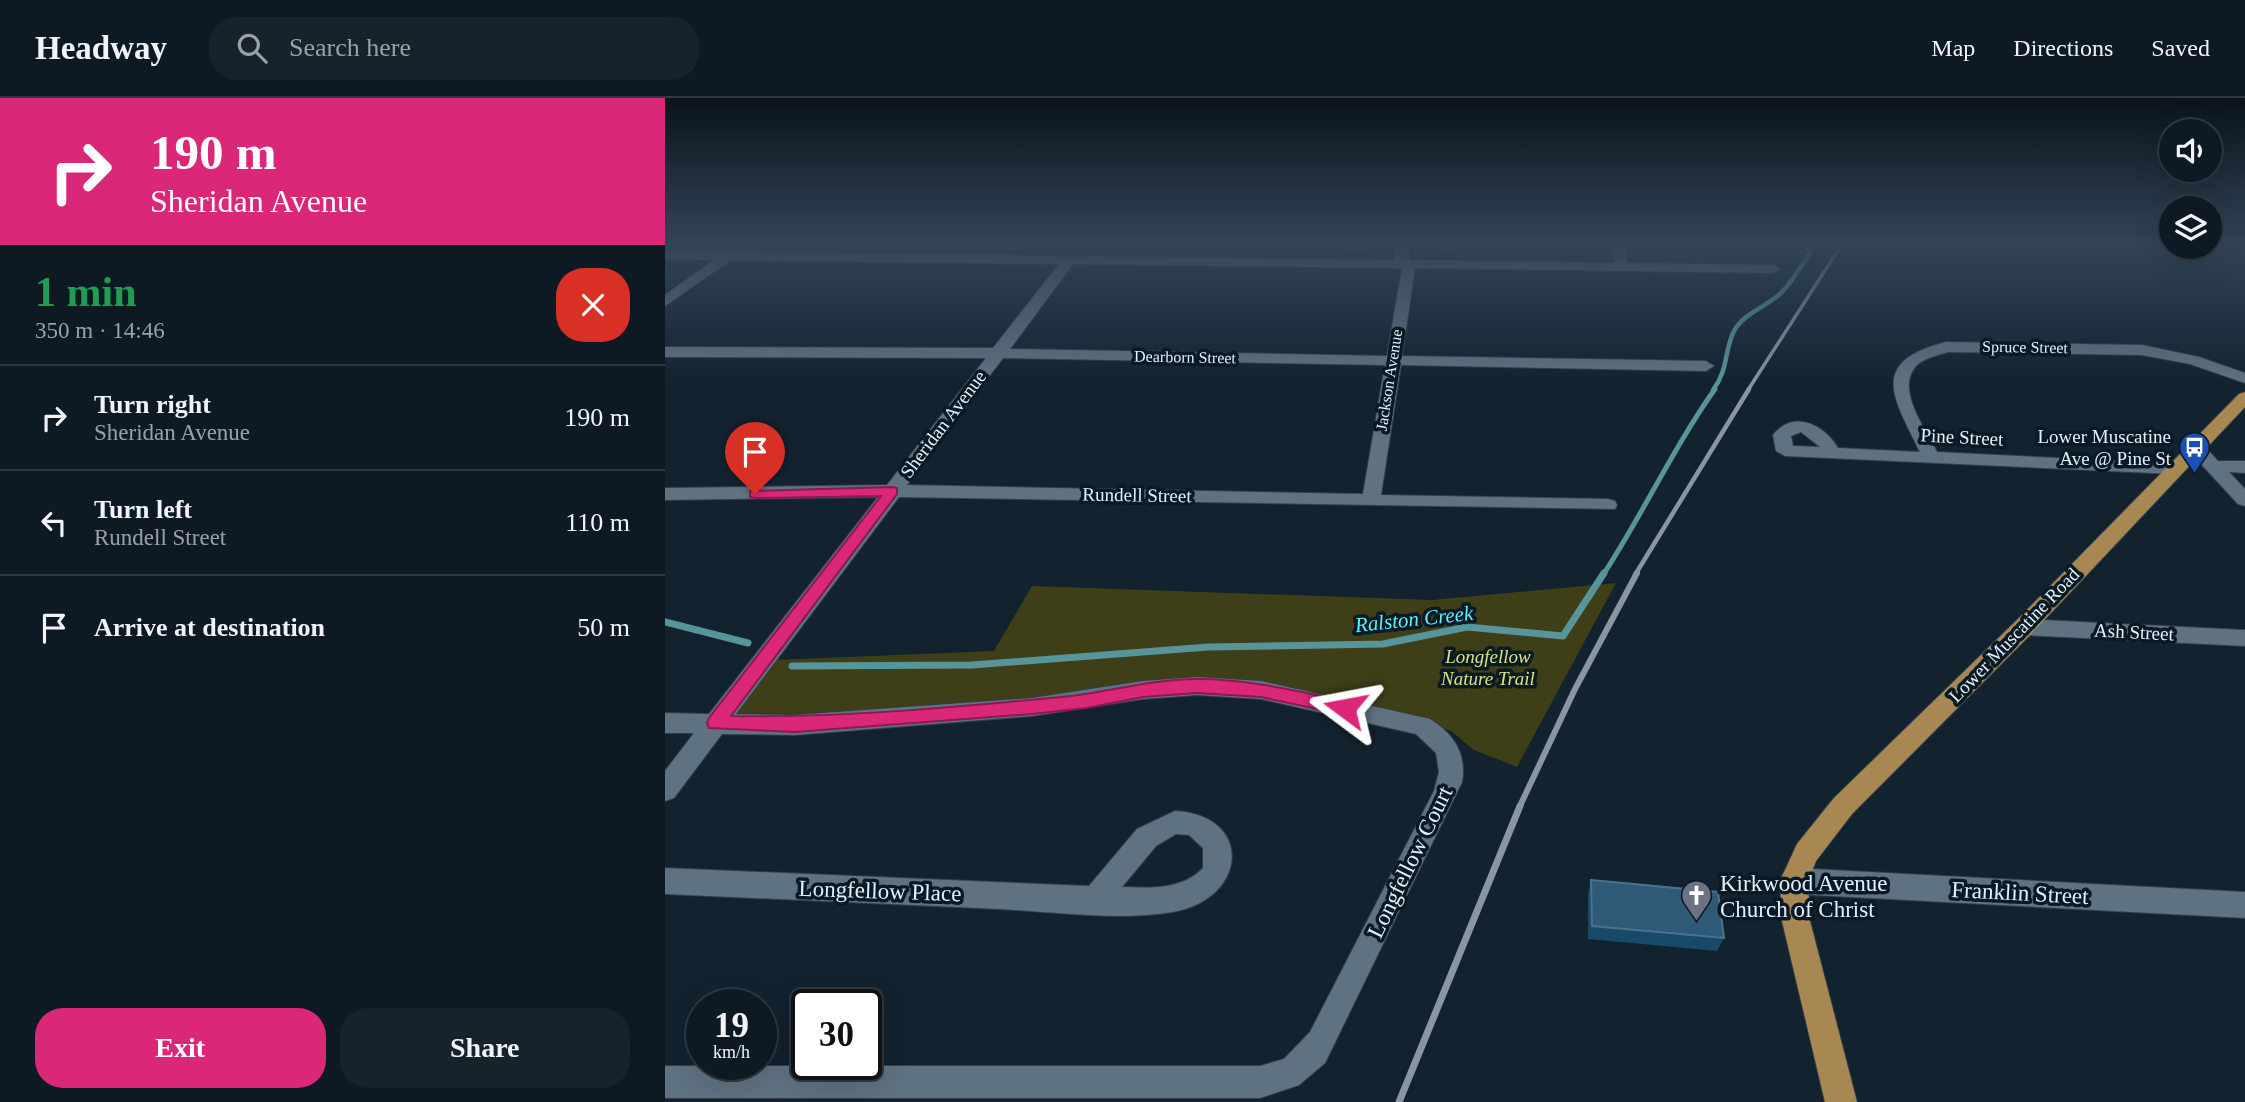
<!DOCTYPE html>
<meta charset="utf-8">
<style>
:root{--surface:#0e1a23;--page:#17232b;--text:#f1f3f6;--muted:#9ba1a6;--line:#2e3841;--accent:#db2777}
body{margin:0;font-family:Georgia,serif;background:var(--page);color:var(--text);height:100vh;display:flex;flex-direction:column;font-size:26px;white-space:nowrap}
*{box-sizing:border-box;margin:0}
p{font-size:23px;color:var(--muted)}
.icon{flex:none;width:38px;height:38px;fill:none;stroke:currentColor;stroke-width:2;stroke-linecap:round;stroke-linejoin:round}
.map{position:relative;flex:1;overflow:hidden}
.panel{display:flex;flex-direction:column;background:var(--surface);width:665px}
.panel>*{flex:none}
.hud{background:#db2777;color:#fff;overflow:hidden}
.tools{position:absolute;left:1494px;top:21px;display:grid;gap:14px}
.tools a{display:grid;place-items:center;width:63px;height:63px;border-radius:50%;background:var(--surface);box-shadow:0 7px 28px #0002,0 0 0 2px var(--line);font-size:35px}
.speed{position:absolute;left:21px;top:891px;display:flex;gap:14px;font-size:35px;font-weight:700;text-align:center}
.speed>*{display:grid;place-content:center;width:91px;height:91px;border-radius:50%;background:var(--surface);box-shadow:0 7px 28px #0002,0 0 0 2px var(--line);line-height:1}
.speed small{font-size:18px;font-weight:400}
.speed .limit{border:4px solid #111;border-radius:10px;background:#fff;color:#111}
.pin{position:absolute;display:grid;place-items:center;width:60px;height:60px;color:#fff;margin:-72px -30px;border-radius:50% 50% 50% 0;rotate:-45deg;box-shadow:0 0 7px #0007}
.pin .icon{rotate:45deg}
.me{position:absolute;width:77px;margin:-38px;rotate:283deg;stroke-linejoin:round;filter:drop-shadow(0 0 5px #0008)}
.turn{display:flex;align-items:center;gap:24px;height:147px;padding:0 35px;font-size:32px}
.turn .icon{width:91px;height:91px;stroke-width:2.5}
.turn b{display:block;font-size:49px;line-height:60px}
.round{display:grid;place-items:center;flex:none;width:74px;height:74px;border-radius:28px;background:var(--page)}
.overview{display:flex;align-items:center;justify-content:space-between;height:119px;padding:0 35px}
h1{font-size:42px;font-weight:800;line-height:52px;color:#1e9e55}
.action{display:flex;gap:14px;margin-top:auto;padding:14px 35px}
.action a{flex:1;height:80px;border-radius:28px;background:var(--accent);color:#fff;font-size:28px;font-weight:800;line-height:80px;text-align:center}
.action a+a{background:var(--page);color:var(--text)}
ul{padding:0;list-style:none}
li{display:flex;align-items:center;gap:21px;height:105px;padding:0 35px;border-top:2px solid var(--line)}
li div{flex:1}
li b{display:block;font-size:26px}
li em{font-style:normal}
header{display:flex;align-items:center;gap:42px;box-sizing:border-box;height:98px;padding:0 35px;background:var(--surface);border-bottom:2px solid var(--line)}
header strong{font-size:33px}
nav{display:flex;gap:38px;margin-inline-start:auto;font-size:24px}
.search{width:490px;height:63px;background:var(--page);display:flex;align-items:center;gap:18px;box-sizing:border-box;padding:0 24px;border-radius:28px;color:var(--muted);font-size:26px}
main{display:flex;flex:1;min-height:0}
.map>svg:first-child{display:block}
.green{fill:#3e3f17}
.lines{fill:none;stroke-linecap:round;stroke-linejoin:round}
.stream-far2{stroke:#56959a;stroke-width:4.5}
.stream-far1{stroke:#56959a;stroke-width:5}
.stream{stroke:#56959a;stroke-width:7}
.minor-casing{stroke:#333d48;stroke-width:2}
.major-casing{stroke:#333d48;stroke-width:2}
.minor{fill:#5f7281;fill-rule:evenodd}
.major{fill:#a88852;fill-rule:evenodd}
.rail-far3{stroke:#8996a1;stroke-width:3.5}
.rail-far2{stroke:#8996a1;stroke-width:4.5}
.rail-far1{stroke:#8996a1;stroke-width:6}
.rail{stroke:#8996a1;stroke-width:7}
.wall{fill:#184968}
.building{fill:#2e5a77;stroke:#4b728c;stroke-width:2}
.route{fill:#db2777;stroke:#8e194d;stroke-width:2}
.labels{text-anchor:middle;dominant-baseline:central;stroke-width:7;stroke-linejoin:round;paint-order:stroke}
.far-street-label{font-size:16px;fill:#e4eff8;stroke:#091925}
.street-label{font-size:19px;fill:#e4eff8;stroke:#091925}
.poi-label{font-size:19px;fill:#e4eff8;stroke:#091925;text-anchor:end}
.park-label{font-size:19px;font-style:italic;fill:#dce27c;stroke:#091925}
.water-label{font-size:21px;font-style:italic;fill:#5cf2f9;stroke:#091925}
.near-street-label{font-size:23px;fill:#e4eff8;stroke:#091925}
.near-poi-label{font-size:23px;fill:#e4eff8;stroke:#091925;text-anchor:start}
</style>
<header>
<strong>Headway</strong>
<div class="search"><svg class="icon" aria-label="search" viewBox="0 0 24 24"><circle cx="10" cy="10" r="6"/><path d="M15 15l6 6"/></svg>Search here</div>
<nav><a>Map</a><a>Directions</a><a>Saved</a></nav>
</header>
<main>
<section class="panel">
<div class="hud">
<div class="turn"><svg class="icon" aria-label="right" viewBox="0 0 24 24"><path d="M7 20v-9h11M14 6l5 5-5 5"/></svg><div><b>190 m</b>Sheridan Avenue</div></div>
</div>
<div class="overview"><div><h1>1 min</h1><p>350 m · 14:46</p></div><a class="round" style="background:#d93025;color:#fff"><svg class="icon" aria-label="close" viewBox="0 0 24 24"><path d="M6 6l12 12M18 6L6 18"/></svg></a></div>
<ul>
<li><svg class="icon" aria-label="right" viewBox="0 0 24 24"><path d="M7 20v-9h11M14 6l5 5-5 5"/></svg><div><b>Turn right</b><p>Sheridan Avenue</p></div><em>190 m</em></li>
<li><svg class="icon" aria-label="left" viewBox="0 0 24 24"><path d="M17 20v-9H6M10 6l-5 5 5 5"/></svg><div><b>Turn left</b><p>Rundell Street</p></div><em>110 m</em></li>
<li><svg class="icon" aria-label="arrive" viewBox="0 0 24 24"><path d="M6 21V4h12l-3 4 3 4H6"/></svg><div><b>Arrive at destination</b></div><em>50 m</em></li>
</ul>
<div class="action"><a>Exit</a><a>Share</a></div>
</section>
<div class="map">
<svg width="1580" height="1004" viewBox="0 0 1580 1004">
<rect width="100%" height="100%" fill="#12222f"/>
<path class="green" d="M951,485L852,669L809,652L786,633L754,621L614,587L130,616L70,615L109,562L329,553L367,488L767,502Z"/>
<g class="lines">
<path class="stream-far2" d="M1048,292C1063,272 1059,256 1068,235C1077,215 1103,209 1118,193C1129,181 1138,165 1147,152L1136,146"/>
<path class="stream-far1" d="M938,477C978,416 1008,350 1050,291"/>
<path class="stream" d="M0,524L83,545
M127,568L307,567L543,549L718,546L802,529L898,538L939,475"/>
<defs>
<path id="minor" d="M731,146H743L744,162L950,165L946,146H958L963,165L1108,167L1115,171L1108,175L750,170L737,258L1041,263L1049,268L1041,273L736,267L716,397L943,401L950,403L952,407L950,411L234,399L71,616L130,617L367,600L478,583L532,579L596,583L765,621C789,636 802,656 797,684L660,965L634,987L595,1000H0V968H595L619,961L645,934L769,693L774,674L771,655L751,636L596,601L532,597L478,601L367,618L130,637L57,636L9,700L0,703V673L29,635H0V615L44,616L213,399L0,402V390L222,387L321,260L0,259V249L328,250L394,166L66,162L0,208V197L49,162L0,161V153L729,162ZM408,166L737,170L722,258L345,251ZM338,260L720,267L698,396L242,387Z
M1281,244L1477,247L1534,259L1580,275V285L1525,266L1477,257L1283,254C1274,257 1259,260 1252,267C1229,291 1261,331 1272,354L1515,366L1518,370L1515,374L1509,376L1120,358L1111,353L1108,337C1129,311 1159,327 1173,350L1255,354C1229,300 1202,264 1281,244ZM1136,334L1155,349L1128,348L1126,338Z
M1530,344L1536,345L1553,363H1580V375L1564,374L1580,391V408L1573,406L1524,353L1521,349Z
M1359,521L1580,532V548L1359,537L1351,535L1348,529L1351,523Z
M510,713C589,717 583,801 508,814C452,823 390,814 334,811C222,806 111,801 0,796V770L424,788L472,731ZM511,736L524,737L538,750V770C517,792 486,790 457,789L491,748Z
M1129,770L1580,794V820L1129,796L1119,792L1115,783L1119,774Z"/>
<path id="major" d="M1580,294V309L1367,535L1187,716L1151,763L1143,783L1145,823L1192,1004H1160L1117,823L1115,783L1132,746L1169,700L1351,523L1574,296Z"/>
</defs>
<use href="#minor" class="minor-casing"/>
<use href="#major" class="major-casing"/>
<use href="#minor" class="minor"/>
<use href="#major" class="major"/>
<path class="rail-far3" d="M1083,292L1177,146"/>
<path class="rail-far2" d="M970,477L1084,291"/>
<path class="rail-far1" d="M854,710L910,591L972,475"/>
<path class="rail" d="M734,1004L855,708"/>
</g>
<path class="wall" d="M399,146H492L489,150L425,149V146Z
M683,146H706L703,154L684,153Z
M770,146H790V153L770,152Z
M926,782L1059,840L1052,853L923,841V795Z"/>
<path class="building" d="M926,782L1053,794L1059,840L927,828Z"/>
<linearGradient id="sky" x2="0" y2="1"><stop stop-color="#0a131a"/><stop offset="0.51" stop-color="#334458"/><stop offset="1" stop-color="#334458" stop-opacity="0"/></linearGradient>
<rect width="1580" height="286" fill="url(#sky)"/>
<path class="route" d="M227,389L232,390V396L66,618C179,620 294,609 406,598C448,593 489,581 532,581C582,581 631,593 680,603L688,610L680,617L596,599L532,595L478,599L421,610L367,616L130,634L44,630L42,625L44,620L216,398L90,400L85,399V393Z"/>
<defs>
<symbol id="bus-pin" viewBox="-11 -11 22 30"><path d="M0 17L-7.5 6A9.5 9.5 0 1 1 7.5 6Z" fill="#1a4fb4" stroke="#091925"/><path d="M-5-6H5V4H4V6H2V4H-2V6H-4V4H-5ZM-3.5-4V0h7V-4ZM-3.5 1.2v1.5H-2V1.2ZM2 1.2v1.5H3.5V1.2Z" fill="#fff"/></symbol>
<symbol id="church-pin" viewBox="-11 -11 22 30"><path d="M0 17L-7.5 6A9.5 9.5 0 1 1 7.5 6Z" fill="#6b7280" stroke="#091925"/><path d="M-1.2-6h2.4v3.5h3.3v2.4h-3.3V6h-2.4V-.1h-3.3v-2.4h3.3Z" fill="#fff"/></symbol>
</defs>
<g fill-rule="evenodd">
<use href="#bus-pin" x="1512" y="332" width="35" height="47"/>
<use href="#church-pin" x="1014" y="780" width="35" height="47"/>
</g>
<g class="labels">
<g class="far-street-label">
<text transform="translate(1360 249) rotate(1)">Spruce Street</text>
<text transform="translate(520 259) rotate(1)">Dearborn Street</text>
<text transform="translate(724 282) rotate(-81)">Jackson Avenue</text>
</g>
<g class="street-label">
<text transform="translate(278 326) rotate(-53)">Sheridan Avenue</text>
<text transform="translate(1297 339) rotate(3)">Pine Street</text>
<text transform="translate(472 397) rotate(1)">Rundell Street</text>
<text transform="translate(1469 534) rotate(3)">Ash Street</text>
<text transform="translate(1349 537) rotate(-46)">Lower Muscatine Road</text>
</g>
<g class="poi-label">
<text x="1506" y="338">Lower Muscatine<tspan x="1506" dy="22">Ave @ Pine St</tspan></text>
</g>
<g class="park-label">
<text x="823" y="558">Longfellow<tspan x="823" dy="22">Nature Trail</tspan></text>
</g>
<g class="water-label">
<text transform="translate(749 521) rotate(-6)">Ralston Creek</text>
</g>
<g class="near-street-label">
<text transform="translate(745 764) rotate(-64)">Longfellow Court</text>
<text transform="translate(215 793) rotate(2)">Longfellow Place</text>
<text transform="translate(1355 795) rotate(3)">Franklin Street</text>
</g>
<g class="near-poi-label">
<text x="1055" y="785">Kirkwood Avenue<tspan x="1055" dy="26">Church of Christ</tspan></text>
</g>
</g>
</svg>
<div class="tools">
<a><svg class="icon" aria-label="sound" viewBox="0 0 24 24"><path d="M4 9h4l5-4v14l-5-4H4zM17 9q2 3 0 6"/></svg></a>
<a><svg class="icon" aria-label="layers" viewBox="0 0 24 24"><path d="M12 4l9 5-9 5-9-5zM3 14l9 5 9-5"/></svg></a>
</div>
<div class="speed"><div>19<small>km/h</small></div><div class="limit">30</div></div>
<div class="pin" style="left:90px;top:396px;background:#d93025"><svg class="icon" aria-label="arrive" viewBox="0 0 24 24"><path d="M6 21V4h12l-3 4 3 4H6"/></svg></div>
<svg class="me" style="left:680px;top:610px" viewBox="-20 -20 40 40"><path d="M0-17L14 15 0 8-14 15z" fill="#db2777" stroke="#fff" stroke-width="4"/></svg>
</div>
</main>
